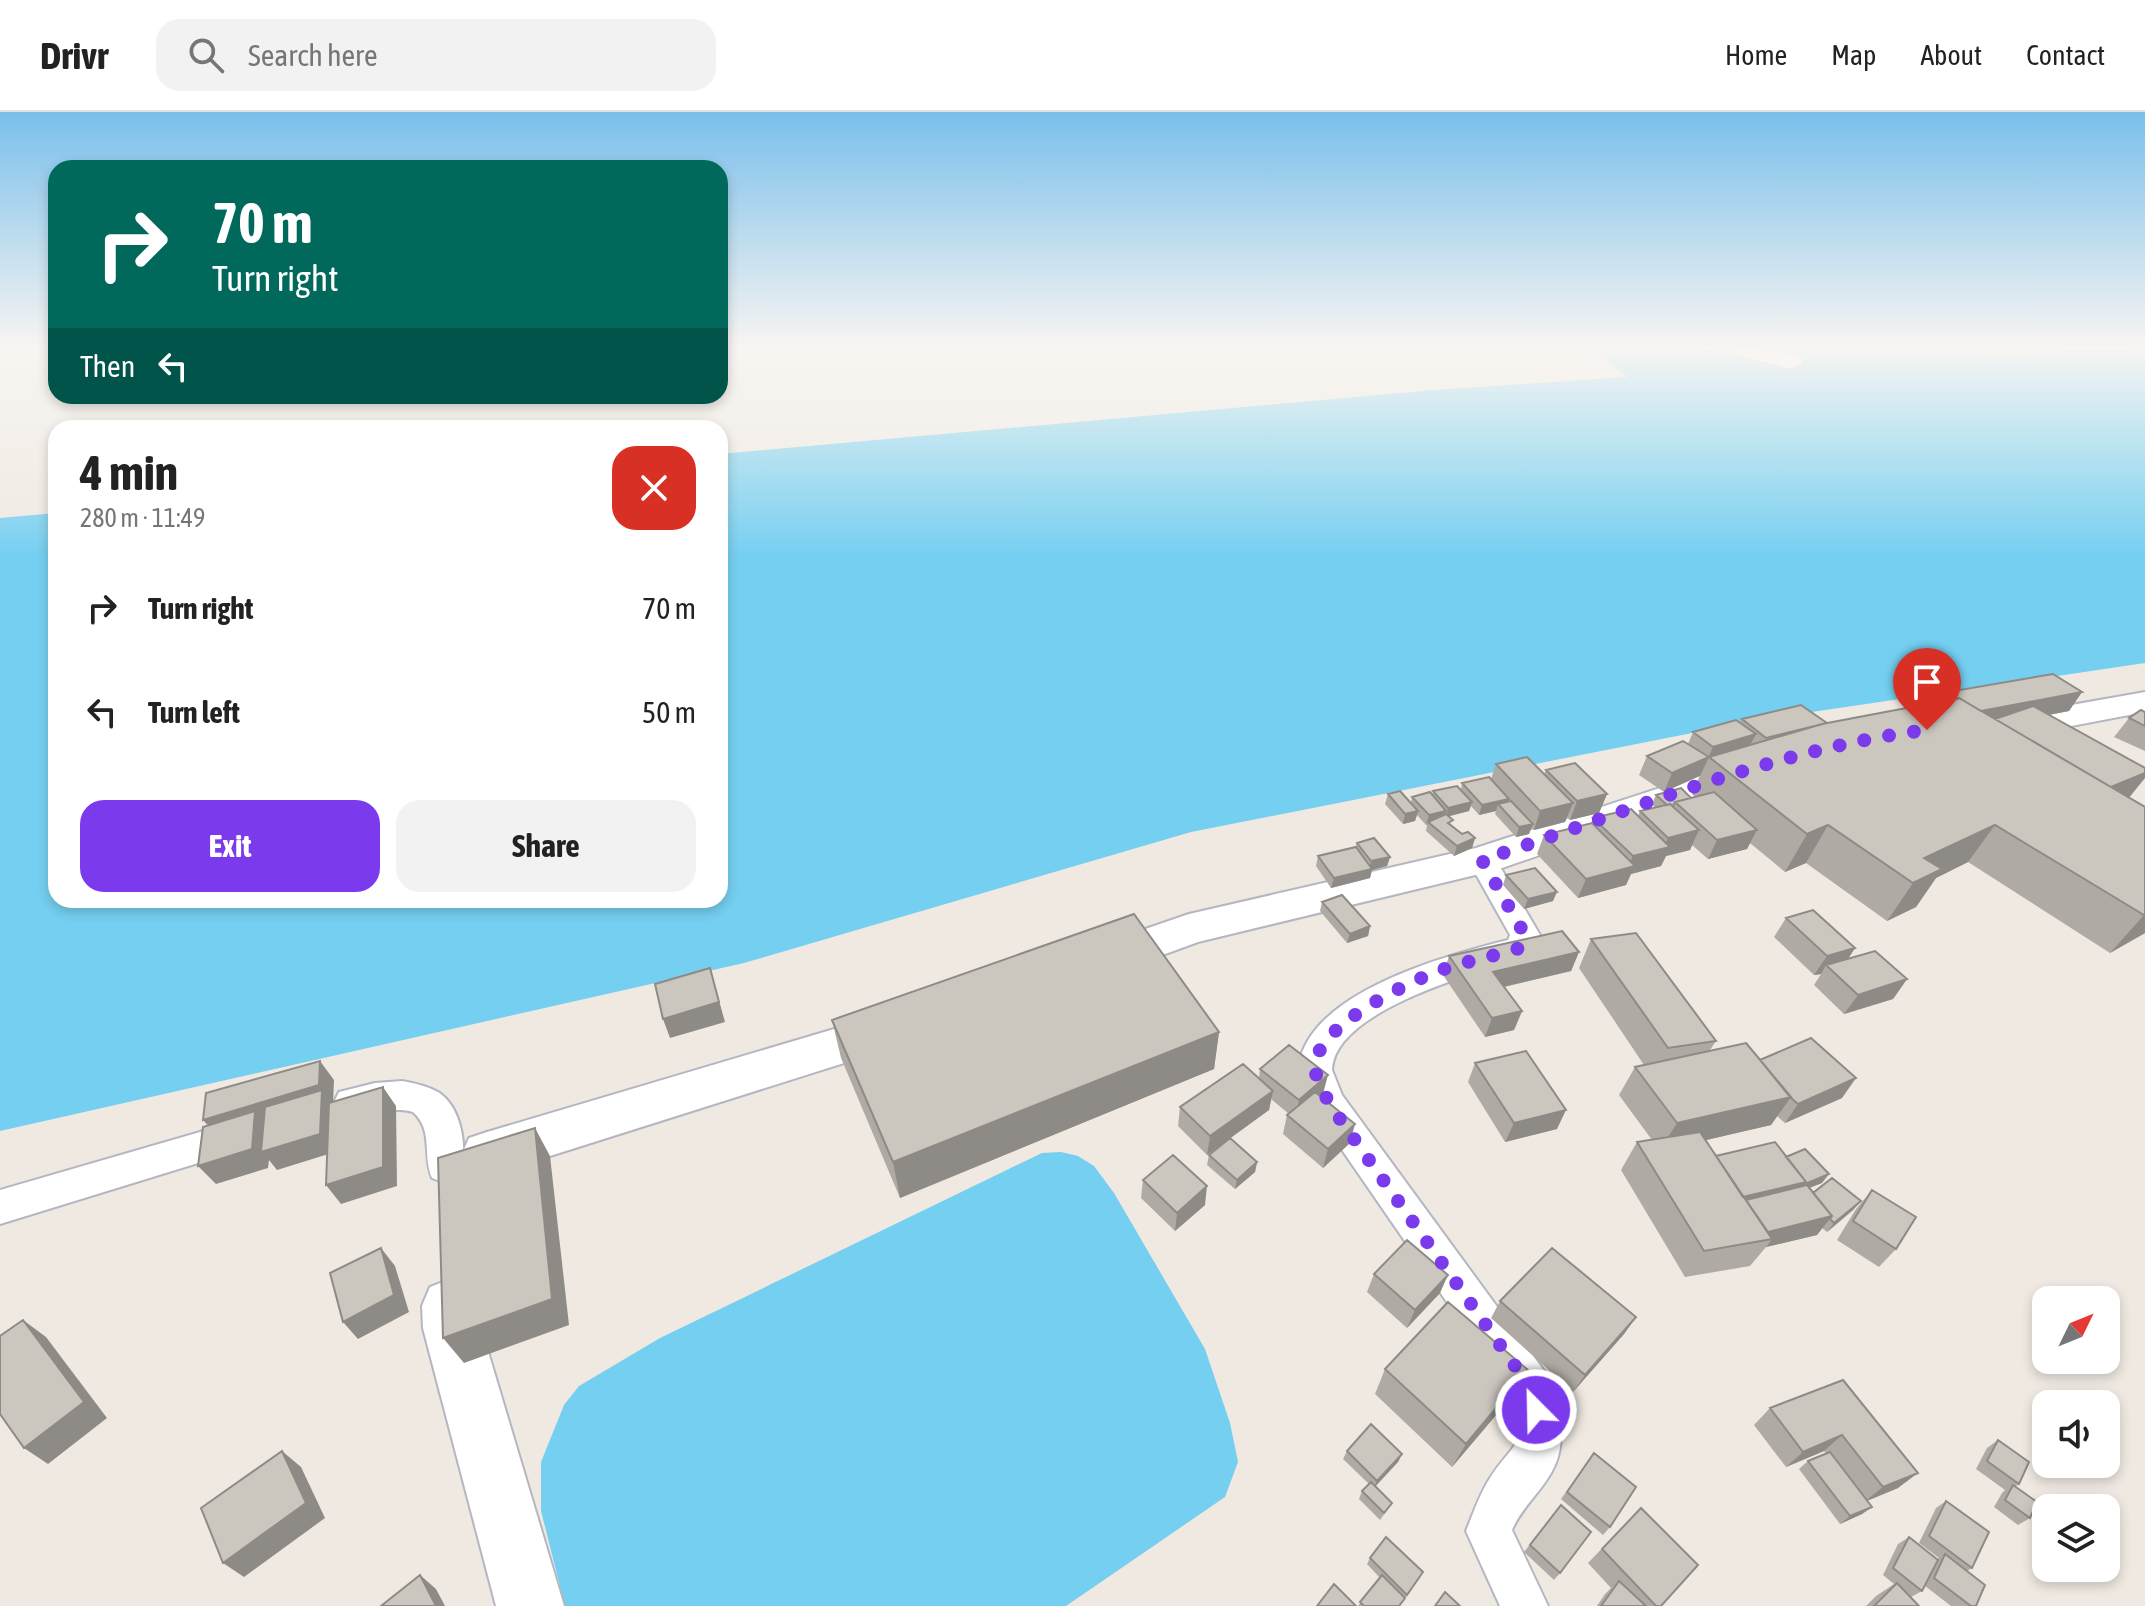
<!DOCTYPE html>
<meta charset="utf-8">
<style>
:root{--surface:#fff;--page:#f2f2f2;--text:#222;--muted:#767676;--line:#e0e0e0;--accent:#7c3aed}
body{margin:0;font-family:"Asap Condensed",sans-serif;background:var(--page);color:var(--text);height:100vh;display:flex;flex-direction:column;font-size:30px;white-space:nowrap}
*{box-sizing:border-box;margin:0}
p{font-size:26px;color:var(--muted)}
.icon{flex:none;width:44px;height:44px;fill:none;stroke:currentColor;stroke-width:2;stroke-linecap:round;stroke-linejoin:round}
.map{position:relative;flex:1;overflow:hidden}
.drawer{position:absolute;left:48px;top:308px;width:680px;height:488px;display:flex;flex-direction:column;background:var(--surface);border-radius:24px;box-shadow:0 4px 12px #0003}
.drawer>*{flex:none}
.top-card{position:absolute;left:48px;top:48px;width:680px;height:244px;border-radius:24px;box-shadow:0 4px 12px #0003;background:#00695c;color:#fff;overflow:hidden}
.needle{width:52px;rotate:47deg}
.controls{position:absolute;left:2032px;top:1174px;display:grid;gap:16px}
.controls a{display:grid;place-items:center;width:88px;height:88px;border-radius:16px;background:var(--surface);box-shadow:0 4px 12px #0003;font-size:40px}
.pin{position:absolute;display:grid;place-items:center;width:68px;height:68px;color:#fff;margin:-82px -34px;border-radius:50% 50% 50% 0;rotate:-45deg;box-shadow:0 0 8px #0007}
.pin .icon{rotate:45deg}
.me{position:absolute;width:88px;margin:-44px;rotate:337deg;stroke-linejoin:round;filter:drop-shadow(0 0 6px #0008)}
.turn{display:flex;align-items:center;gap:28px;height:168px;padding:0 32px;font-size:36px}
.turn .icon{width:104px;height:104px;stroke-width:2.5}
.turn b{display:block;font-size:56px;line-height:68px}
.then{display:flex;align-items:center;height:76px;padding:0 32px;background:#0003;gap:16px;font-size:30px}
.round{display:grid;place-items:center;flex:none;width:84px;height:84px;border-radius:24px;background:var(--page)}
.head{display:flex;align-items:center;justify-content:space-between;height:136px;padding:0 32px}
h1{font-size:48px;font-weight:700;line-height:60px}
.action{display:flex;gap:16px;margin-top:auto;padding:16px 32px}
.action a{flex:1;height:92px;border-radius:24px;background:var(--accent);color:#fff;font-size:32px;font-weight:700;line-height:92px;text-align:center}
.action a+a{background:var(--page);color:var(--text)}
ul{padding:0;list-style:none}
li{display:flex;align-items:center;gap:24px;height:104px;padding:0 32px}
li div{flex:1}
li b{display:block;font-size:30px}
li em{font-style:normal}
header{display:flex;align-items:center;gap:48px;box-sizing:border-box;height:112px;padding:0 40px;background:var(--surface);border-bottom:2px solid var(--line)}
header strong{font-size:38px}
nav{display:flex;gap:44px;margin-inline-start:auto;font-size:28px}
.search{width:560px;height:72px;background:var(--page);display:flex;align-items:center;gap:20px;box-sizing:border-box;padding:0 28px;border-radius:24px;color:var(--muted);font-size:30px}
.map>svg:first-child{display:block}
.water{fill:#75cff0}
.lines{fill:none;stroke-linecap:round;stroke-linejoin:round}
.street-casing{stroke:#b4b7c1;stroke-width:4}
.secondary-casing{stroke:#b4b7c1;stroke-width:4}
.street{fill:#fff;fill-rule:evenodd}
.secondary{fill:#fff;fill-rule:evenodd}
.wall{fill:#afaba4}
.shaded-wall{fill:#8e8b86}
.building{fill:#cbc7bf;stroke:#8e8b86;stroke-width:2}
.route{stroke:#7c3aed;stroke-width:14;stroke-dasharray:0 25.2}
</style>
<header>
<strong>Drivr</strong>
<div class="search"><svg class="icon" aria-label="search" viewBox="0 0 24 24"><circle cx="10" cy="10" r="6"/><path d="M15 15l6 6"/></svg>Search here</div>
<nav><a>Home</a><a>Map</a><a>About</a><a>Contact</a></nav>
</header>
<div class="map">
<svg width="2145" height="1494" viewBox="0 0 2145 1494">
<rect width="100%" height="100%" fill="#efe9e1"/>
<path class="water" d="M1579,236H1701L1724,241L1735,236H1989L1997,242L2145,236V551L1758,608L1191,720L744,851L0,1019V406L56,401V788H720V342L1434,278L1627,265L1605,247Z
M1061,1040L1078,1044L1094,1054L1114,1081L1205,1237L1230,1311L1238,1350L1225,1385L1066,1494H565L541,1399V1350L564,1293L579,1274L660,1226L1042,1041Z"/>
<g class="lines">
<defs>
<path id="street" d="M1482,738L1492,741L1540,823L1531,844C1484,858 1334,897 1332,958L1342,983L1547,1263C1559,1292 1569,1332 1551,1361C1539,1382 1522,1395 1512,1418L1548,1494H1500L1466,1419C1473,1402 1480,1381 1490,1366C1517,1325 1523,1342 1513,1286L1318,1003C1311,989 1296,968 1299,952C1312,879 1448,843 1508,828L1510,823L1468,748L1472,741Z
M402,969C414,971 427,974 438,980C463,996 469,1042 458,1066L445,1071L432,1066C422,1043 434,1019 413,1000C388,993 363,1008 339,1000L334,990L339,980L375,971Z
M238,1009L250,1013L256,1024L250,1035L0,1112V1078Z"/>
<path id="secondary" d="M1728,236H1764L1800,245L1803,250L1792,257L1731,241Z
M2145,580V600L2003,627L1991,623L1985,616L1991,609L2003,605Z
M1749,647L1762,651L1767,659L1762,667L1496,758L1198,830L1105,864L1090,860L1083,848L1090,836L1189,802L1476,736Z
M888,901L904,906L911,919L904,932L487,1064L469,1058L462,1042L469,1026L487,1020Z
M450,1167L470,1175L478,1194L481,1216L564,1494H496L423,1216L422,1194L430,1175Z"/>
</defs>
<use href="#street" class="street-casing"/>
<use href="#secondary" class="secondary-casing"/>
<use href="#street" class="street"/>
<use href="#secondary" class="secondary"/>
</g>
<path class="wall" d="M1948,580H2082L2069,599L2049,603L2129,686L2145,695V821L2110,841L1968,750L1936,766L1916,795L1887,809L1806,751L1785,760L1750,731L1747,737L1708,747L1692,733L1690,738L1666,744L1661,754L1631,762L1626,773L1578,786L1537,742L1544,723L1591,711L1593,706L1638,704L1640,699L1655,696L1652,692L1656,683L1691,686L1695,685L1692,682L1700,663L1664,680L1639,663L1647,644L1688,632L1693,620L1740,611L1742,607L1827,611L1943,589Z
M2145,600V639L2114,625L2129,606Z
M1496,652L1544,662L1546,658L1607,682L1599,701L1570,708L1567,706L1565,710L1534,718L1531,716L1529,722L1516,725L1495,702L1496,699L1479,703L1471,694L1469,699L1449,704L1451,714L1462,722L1475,726L1472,736L1454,744L1426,719L1427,713H1426L1417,703L1415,709L1403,712L1385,692L1388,682L1411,691L1412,685L1432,683L1433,679L1461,678L1462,671L1491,667Z
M1357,731L1390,745L1387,754L1372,758L1370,766L1331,776L1316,754L1318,744L1355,736Z
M1506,763L1553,789L1524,797L1503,773Z
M1322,790L1370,814L1368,824L1347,831L1320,799Z
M1786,806L1855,836L1848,847L1907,867L1893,887L1844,902L1814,873L1821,862L1814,863L1774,825Z
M1591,827L1716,929L1710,938L1760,948L1842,986L1785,1011L1777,1004L1771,1013L1706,1028L1716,1044L1786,1045L1822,1071L1809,1076L1813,1081L1861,1089L1853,1098L1827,1120L1822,1116L1817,1123L1766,1135L1750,1154L1685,1165L1621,1058L1637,1030L1652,1028L1619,983L1635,955L1644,953L1579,856Z
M1579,840L1571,859L1504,875L1522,899L1514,918L1485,925L1443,863L1449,844Z
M832,908L1219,920L1214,957L900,1086L841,946Z
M1475,951L1557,1017L1505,1030L1468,970Z
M1260,957L1323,982L1320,985L1350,1031L1323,1056L1283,1022L1287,1003L1289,1002L1271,987L1269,998L1207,1043L1178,1014L1180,995L1259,966Z
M1209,1043L1257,1050L1255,1060L1235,1077L1207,1053Z
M1143,1068L1205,1093L1175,1119L1141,1086Z
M1872,1078L1896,1137L1879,1155L1837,1128L1856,1097Z
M1374,1162L1440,1181L1407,1216L1367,1180Z
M1500,1189L1636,1205L1624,1222L1573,1280L1491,1206Z
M1385,1257L1513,1283L1452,1355L1375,1282Z
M1843,1268L1898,1376L1867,1389L1872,1395L1862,1402L1840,1412L1799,1357L1808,1349L1827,1342L1824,1339L1786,1355L1754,1313L1770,1296Z
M1998,1328L2019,1372L2015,1375L2030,1406L2018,1413L1994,1395L2002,1381L2005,1378L1976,1357L1987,1336Z
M1347,1339L1402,1342L1398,1350L1375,1374L1392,1391L1380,1408L1359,1387L1362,1379L1369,1372L1343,1347Z
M1594,1341L1610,1415L1603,1423L1561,1387Z
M1946,1389L1972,1456L1967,1459L1976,1494H1951L1925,1474L1922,1479L1911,1485L1919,1494H1866L1876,1484L1894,1472L1883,1463L1898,1432L1909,1425L1937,1447L1939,1446L1919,1431L1936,1396Z
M1561,1393L1560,1461L1554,1468L1524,1440Z
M1641,1396L1661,1494H1597L1605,1482L1611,1476L1588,1451Z
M1370,1446L1423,1460L1400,1494H1358L1380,1466L1367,1452Z"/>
<path class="shaded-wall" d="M2082,580L2069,599L1995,613L1975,600Z
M1756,622L1746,641L1709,645L1700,664L1664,680L1672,661L1708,646L1713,635Z
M2145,661V666L2128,687L2107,677Z
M1607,682L1599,701L1570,708L1577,689Z
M1509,687L1506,697L1498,692L1496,699L1479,703L1482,693Z
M1472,690L1469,699L1446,705L1448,696Z
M1573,691L1565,710L1534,718L1540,699Z
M1418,699L1415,709L1403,712L1405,702Z
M1446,699L1444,708L1428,710L1426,713L1429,703Z
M1533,712L1529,722L1516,725L1519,715Z
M1828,713L1806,751L1785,760L1807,722Z
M1995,713L1968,750L1936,766L1916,795L1887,809L1913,771L1924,746Z
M1699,718L1690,738L1666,744L1661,754L1631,762L1626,773L1578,786L1586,767L1627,756L1633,744L1663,737L1668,726Z
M1757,718L1747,737L1708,747L1717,728Z
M1475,726L1472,736L1454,744L1457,734Z
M1390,745L1387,754L1372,758L1370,766L1331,776L1334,766L1369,757L1371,749Z
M1557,780L1553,789L1524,797L1528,787Z
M2145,802V821L2110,841L2144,803Z
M1370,814L1368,824L1347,831L1350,822Z
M1855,836L1842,856L1826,853L1821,862L1814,863L1827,844Z
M1579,840L1571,859L1486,879L1493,860Z
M710,856L725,910L670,926L663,907Z
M1907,867L1893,887L1844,902L1858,883Z
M1522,899L1514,918L1485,925L1492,906Z
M1219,920L1214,957L900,1086L893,1050Z
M320,949L334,968L333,992L335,1040L277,1058L269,1048L268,1056L216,1072L198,1054L219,1026L203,1008Z
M1328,963L1323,982L1295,1007L1299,988Z
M1856,966L1842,986L1785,1011L1798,992Z
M383,975L396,994L397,1074L341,1092L326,1073Z
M1273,979L1269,998L1207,1043L1210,1024Z
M1791,985L1771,1013L1659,1039L1677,1011Z
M1566,998L1557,1017L1505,1030L1514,1011Z
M1355,1012L1350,1031L1323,1056L1328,1037Z
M535,1016L550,1044L569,1213L464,1251L443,1226Z
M1257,1050L1255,1060L1235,1077L1237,1068Z
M1829,1062L1822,1071L1752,1098L1743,1085Z
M1207,1074L1205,1093L1175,1119L1177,1101Z
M1861,1089L1853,1098L1827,1120L1834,1111Z
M1832,1104L1817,1123L1766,1135L1772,1127L1761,1129L1768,1120Z
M381,1136L395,1154L409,1200L358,1227L343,1210Z
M1448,1163L1440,1181L1407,1216L1415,1198Z
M1636,1205L1624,1222L1573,1280L1585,1263Z
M23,1208L46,1225L107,1306L48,1352L24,1336Z
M1528,1258L1513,1283L1452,1355L1466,1332Z
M1842,1323L1824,1339L1786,1355L1803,1340Z
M282,1339L301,1355L325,1406L244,1465L223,1451Z
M1402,1342L1398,1350L1373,1377L1377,1369Z
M1918,1361L1898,1376L1864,1390L1883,1375Z
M1872,1395L1862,1402L1840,1412L1850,1404Z
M420,1463L436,1477L445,1494H436Z"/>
<path class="building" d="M2053,562L2082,580L1981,599L1959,586L1957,587L1948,580Z
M1959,586L2145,695V802L2144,803L1995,713L1924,746L1942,757L1913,771L1828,713L1807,722L1709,645L1822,612Z
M1801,593L1827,611L1766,626L1742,607Z
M2033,594L2145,656V661L2111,675L1995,607Z
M2141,598L2145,600V614L2129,606Z
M1736,608L1756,622L1713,635L1693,620Z
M1683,629L1709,645L1672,661L1647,644Z
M1527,645L1573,691L1540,699L1496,652Z
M1575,651L1607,682L1577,689L1546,658Z
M1489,665L1509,687L1482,693L1462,671Z
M1457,674L1472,690L1448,696L1433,679Z
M1681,676L1691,686L1675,690L1673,694L1670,692L1667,693L1656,683Z
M1400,679L1418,699L1405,702L1388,682Z
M1430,680L1446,699L1429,703L1412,685Z
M1714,680L1757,718L1717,728L1675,690Z
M1511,689L1533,712L1519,715L1498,692Z
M1670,692L1699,718L1668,726L1640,699Z
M1631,697L1670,735L1633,744L1593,706Z
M1446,702L1453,708L1448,711L1462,722L1468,720L1475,726L1457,734L1428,710Z
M1592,711L1635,754L1586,767L1544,723Z
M1374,726L1390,745L1371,749L1357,731Z
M1356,735L1372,757L1334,766L1318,744Z
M1535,756L1557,780L1528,787L1506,763Z
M1342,783L1370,814L1350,822L1322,790Z
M1813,798L1855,836L1827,844L1786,806Z
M1134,802L1219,920L893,1050L832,908Z
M1562,819L1579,840L1493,860L1522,899L1492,906L1449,844Z
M1636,821L1716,929L1668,936L1591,827Z
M1875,839L1907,867L1858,883L1826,853Z
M710,856L719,890L663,907L655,872Z
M1811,926L1856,966L1798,992L1790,985L1760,948Z
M1746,931L1791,985L1677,1011L1635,955Z
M1289,933L1328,963L1299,988L1260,957Z
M1526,939L1566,998L1514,1011L1475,951Z
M320,949L319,973L203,1008L206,981Z
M1243,952L1273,979L1210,1024L1180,995Z
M383,975V1055L326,1073L329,991Z
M322,978L320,1022L261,1040L265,995Z
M1315,980L1355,1012L1328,1037L1287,1003Z
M255,999L252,1037L198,1054L203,1015Z
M535,1016L552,1187L443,1226L438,1046Z
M1700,1020L1772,1127L1704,1139L1637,1030Z
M1230,1026L1257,1050L1237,1068L1209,1043Z
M1775,1030L1806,1070L1743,1085L1716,1044Z
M1805,1037L1829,1062L1805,1072L1806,1070L1786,1045Z
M1173,1043L1207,1074L1177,1101L1143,1068Z
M1832,1066L1861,1089L1834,1111L1830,1107L1832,1104L1813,1081Z
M1807,1073L1832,1104L1768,1120L1746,1088Z
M1872,1078L1916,1105L1896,1137L1853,1109Z
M1407,1128L1448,1163L1415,1198L1374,1162Z
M381,1136L394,1183L343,1210L330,1161Z
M1552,1136L1636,1205L1585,1263L1500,1189Z
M1448,1190L1528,1258L1466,1332L1385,1257Z
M23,1208L84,1290L24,1336L0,1302V1224Z
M1843,1268L1918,1361L1883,1375L1842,1323L1803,1340L1770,1296Z
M1371,1312L1402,1342L1377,1369L1347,1339Z
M1998,1328L2029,1350L2019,1372L1987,1349Z
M282,1339L306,1391L223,1451L201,1396Z
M1830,1340L1872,1395L1850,1404L1808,1349Z
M1594,1341L1636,1375L1610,1415L1567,1380Z
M1371,1370L1392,1391L1384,1401L1362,1379Z
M2013,1373L2037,1390L2030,1406L2005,1388Z
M1946,1389L1989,1420L1972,1456L1929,1424Z
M1561,1393L1591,1420L1560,1461L1530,1433Z
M1641,1396L1698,1453L1661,1494H1656L1602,1437Z
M1386,1425L1423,1460L1407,1483L1370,1446Z
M1909,1425L1938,1448L1922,1479L1893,1456Z
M1945,1442L1985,1473L1976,1494H1971L1934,1466Z
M420,1463L436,1494H381Z
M1382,1463L1405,1486L1399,1494H1364L1360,1490Z
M1619,1469L1646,1494H1601Z
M1897,1471L1919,1494H1874Z
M1334,1472L1356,1494H1317Z
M1445,1480L1460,1494H1435Z"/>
<linearGradient id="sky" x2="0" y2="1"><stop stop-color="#7abfeb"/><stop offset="0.53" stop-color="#f8f5f2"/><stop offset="1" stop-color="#f8f5f2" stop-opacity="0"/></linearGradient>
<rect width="2145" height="445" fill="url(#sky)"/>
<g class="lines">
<path class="route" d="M1536,1298L1532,1278L1330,993C1325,982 1314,965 1315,953C1318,916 1394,878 1426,864C1455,851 1489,846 1520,836L1525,823L1482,748C1628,700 1774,637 1927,618"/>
</g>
</svg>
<div class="controls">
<a><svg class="needle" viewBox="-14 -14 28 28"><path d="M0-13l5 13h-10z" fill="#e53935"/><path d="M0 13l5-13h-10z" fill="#767676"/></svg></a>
<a><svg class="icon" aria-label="sound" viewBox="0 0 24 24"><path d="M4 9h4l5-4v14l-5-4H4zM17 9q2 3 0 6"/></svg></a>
<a><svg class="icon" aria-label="layers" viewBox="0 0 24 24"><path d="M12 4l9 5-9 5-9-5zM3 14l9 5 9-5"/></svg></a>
</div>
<div class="pin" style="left:1927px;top:618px;background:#d93025"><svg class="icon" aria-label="arrive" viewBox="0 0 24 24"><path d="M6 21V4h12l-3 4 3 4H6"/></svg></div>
<svg class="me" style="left:1536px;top:1298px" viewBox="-20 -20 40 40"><circle r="17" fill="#7c3aed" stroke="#fff" stroke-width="3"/><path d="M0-11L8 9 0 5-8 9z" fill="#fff"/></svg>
<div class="top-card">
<div class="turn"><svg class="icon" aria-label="right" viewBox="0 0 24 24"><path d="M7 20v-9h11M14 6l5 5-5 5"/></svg><div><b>70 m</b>Turn right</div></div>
<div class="then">Then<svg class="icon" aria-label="left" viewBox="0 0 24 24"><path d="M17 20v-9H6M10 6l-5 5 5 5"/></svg></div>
</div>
<section class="drawer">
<div class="head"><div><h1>4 min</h1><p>280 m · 11:49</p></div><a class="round" style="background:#d93025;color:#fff"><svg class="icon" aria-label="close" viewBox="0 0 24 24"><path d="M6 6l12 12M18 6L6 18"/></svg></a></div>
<ul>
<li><svg class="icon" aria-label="right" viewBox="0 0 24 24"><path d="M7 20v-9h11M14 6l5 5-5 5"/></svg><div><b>Turn right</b></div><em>70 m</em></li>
<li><svg class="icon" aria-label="left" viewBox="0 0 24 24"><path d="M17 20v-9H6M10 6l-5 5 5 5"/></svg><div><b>Turn left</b></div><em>50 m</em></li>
</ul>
<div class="action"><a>Exit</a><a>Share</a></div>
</section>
</div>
